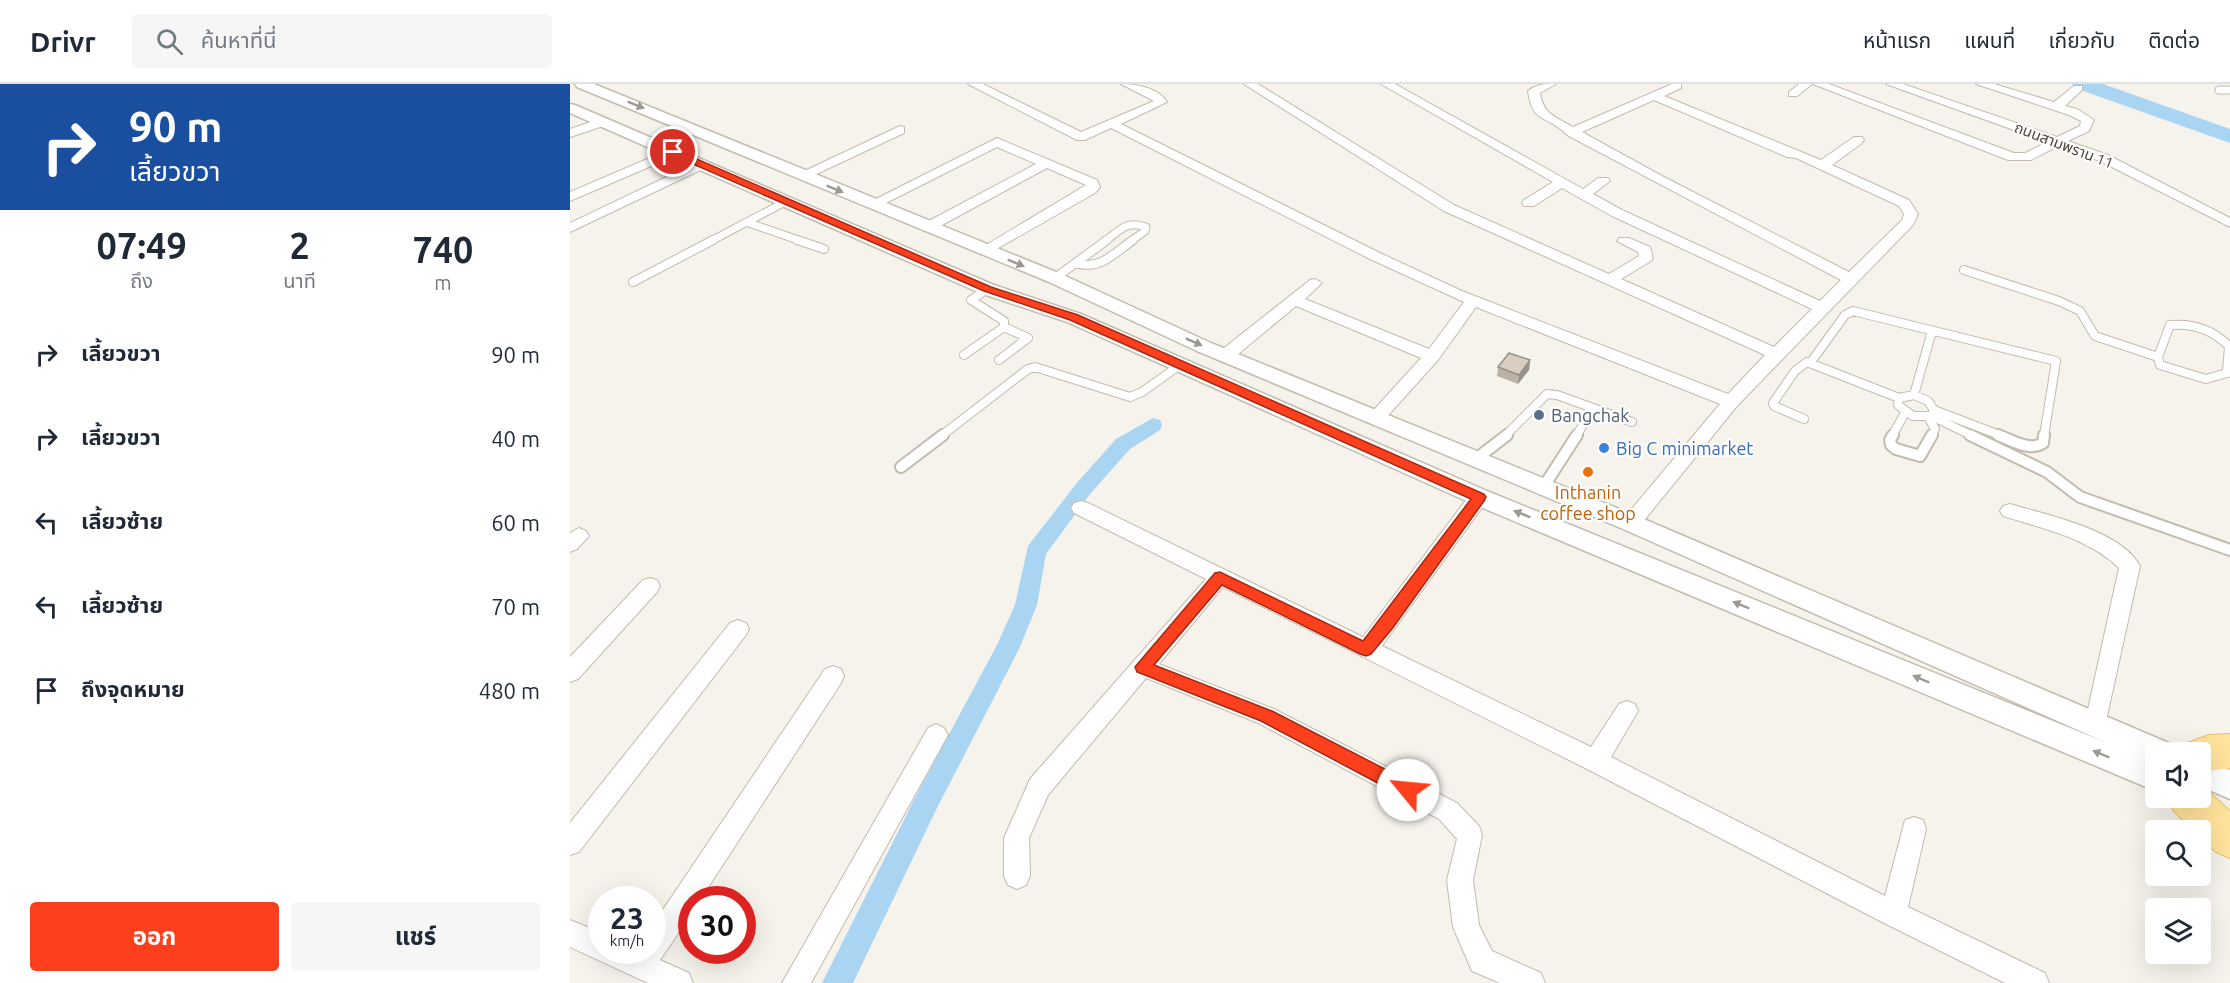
<!DOCTYPE html>
<html lang="th">
<meta charset="utf-8">
<style>
:root{--surface:#fff;--page:#f6f6f7;--text:#1f2937;--muted:#747a83;--line:#e0e1e3;--accent:#fc3f1d}
body{margin:0;font-family:Ubuntu,"Noto Sans Thai",sans-serif;background:var(--page);color:var(--text);height:100vh;display:flex;flex-direction:column;font-size:22px;white-space:nowrap}
*{box-sizing:border-box;margin:0}
p{font-size:20px;color:var(--muted)}
.icon{flex:none;width:33px;height:33px;fill:none;stroke:currentColor;stroke-width:2;stroke-linecap:round;stroke-linejoin:round}
.map{position:relative;flex:1;overflow:hidden}
.sheet{display:flex;flex-direction:column;background:var(--surface);width:570px}
.sheet>*{flex:none}
.guide{background:#1a4fa0;color:#fff;overflow:hidden}
.buttons{position:absolute;left:1575px;top:658px;display:grid;gap:12px}
.buttons a{display:grid;place-items:center;width:66px;height:66px;border-radius:6px;background:var(--surface);box-shadow:0 6px 24px #0002;font-size:30px}
.speed{position:absolute;left:18px;top:802px;display:flex;gap:12px;font-size:30px;font-weight:700;text-align:center}
.speed>*{display:grid;place-content:center;width:78px;height:78px;border-radius:50%;background:var(--surface);box-shadow:0 6px 24px #0002;line-height:1}
.speed small{font-size:15px;font-weight:400}
.speed .limit{border:9px solid #d22;background:#fff;color:#111}
.pin{position:absolute;display:grid;place-items:center;width:51px;height:51px;color:#fff;margin:-26px;border:3px solid #fff;border-radius:50%;box-shadow:0 2px 6px #0007}
.me{position:absolute;width:66px;margin:-33px;rotate:298deg;stroke-linejoin:round;filter:drop-shadow(0 0 4px #0008)}
.turn{display:flex;align-items:center;gap:21px;height:126px;padding:0 30px;font-size:27px}
.turn .icon{width:78px;height:78px;stroke-width:2.5}
.turn b{display:block;font-size:42px;line-height:51px}
.eta{display:flex;justify-content:space-evenly;align-items:center;height:102px;text-align:center}
.eta b{font-size:36px;font-weight:700;line-height:42px}
.button{display:flex;gap:12px;margin-top:auto;padding:12px 30px}
.button a{flex:1;height:69px;border-radius:6px;background:var(--accent);color:#fff;font-size:24px;font-weight:700;line-height:69px;text-align:center}
.button a+a{background:var(--page);color:var(--text)}
ul{padding:0;list-style:none}
li{display:flex;align-items:center;gap:18px;height:84px;padding:0 30px}
li div{flex:1}
li b{display:block;font-size:22px}
li em{font-style:normal}
header{display:flex;align-items:center;gap:36px;box-sizing:border-box;height:84px;padding:0 30px;background:var(--surface);border-bottom:2px solid var(--line)}
header strong{font-size:28px}
nav{display:flex;gap:33px;margin-inline-start:auto;font-size:21px}
.search{width:420px;height:54px;background:var(--page);display:flex;align-items:center;gap:15px;box-sizing:border-box;padding:0 21px;border-radius:6px;color:var(--muted);font-size:22px}
main{display:flex;flex:1;min-height:0}
.map>svg:first-child{display:block}
.lines{fill:none;stroke-linecap:round;stroke-linejoin:round}
.canal{fill:#a9d4f2;fill-rule:evenodd}
.river{fill:#a9d4f2;fill-rule:evenodd}
.service-far2-casing{stroke:#c2bbae;stroke-width:9}
.service-far1-casing{stroke:#c2bbae;stroke-width:10}
.service-casing{stroke:#c2bbae;stroke-width:14}
.minor-casing{stroke:#c2bbae;stroke-width:2}
.tertiary-casing{stroke:#c2bbae;stroke-width:3}
.primary-casing{stroke:#e6c16a;stroke-width:2}
.service-far2{stroke:#fff;stroke-width:7}
.service-far1{stroke:#fff;stroke-width:8}
.service{stroke:#fff;stroke-width:10}
.minor{fill:#fff;fill-rule:evenodd}
.tertiary{fill:#fff;fill-rule:evenodd}
.primary{fill:#ffe39c;fill-rule:evenodd}
.wall{fill:#bab2a6}
.shaded-wall{fill:#979187}
.building{fill:#d8cfc1;stroke:#979187;stroke-width:1.5}
.oneway{fill:#9c9892}
.route{fill:#fc3f1d;stroke:#a42913;stroke-width:1.5}
.service-dot{fill:#5c6f8a;stroke:#fff;stroke-width:2}
.shop-dot{fill:#3f7fe0;stroke:#fff;stroke-width:2}
.food-dot{fill:#e8710a;stroke:#fff;stroke-width:2}
.labels{text-anchor:middle;dominant-baseline:central;stroke-width:4.5;stroke-linejoin:round;paint-order:stroke}
.far-street-label{font-size:15px;fill:#4b4439;stroke:#fff}
.service-label{font-size:18px;fill:#4e5e75;stroke:#fff;text-anchor:start}
.shop-label{font-size:18px;fill:#366cbe;stroke:#fff;text-anchor:start}
.food-label{font-size:18px;fill:#c56008;stroke:#fff}
</style>
<header>
<strong>Drivr</strong>
<div class="search"><svg class="icon" aria-label="search" viewBox="0 0 24 24"><circle cx="10" cy="10" r="6"/><path d="M15 15l6 6"/></svg>ค้นหาที่นี่</div>
<nav><a>หน้าแรก</a><a>แผนที่</a><a>เกี่ยวกับ</a><a>ติดต่อ</a></nav>
</header>
<main>
<section class="sheet">
<div class="guide">
<div class="turn"><svg class="icon" aria-label="right" viewBox="0 0 24 24"><path d="M7 20v-9h11M14 6l5 5-5 5"/></svg><div><b>90 m</b>เลี้ยวขวา</div></div>
</div>
<div class="eta">
<div><b>07:49</b><p>ถึง</p></div>
<div><b>2</b><p>นาที</p></div>
<div><b>740</b><p>m</p></div>
</div>
<ul>
<li><svg class="icon" aria-label="right" viewBox="0 0 24 24"><path d="M7 20v-9h11M14 6l5 5-5 5"/></svg><div><b>เลี้ยวขวา</b></div><em>90 m</em></li>
<li><svg class="icon" aria-label="right" viewBox="0 0 24 24"><path d="M7 20v-9h11M14 6l5 5-5 5"/></svg><div><b>เลี้ยวขวา</b></div><em>40 m</em></li>
<li><svg class="icon" aria-label="left" viewBox="0 0 24 24"><path d="M17 20v-9H6M10 6l-5 5 5 5"/></svg><div><b>เลี้ยวซ้าย</b></div><em>60 m</em></li>
<li><svg class="icon" aria-label="left" viewBox="0 0 24 24"><path d="M17 20v-9H6M10 6l-5 5 5 5"/></svg><div><b>เลี้ยวซ้าย</b></div><em>70 m</em></li>
<li><svg class="icon" aria-label="arrive" viewBox="0 0 24 24"><path d="M6 21V4h12l-3 4 3 4H6"/></svg><div><b>ถึงจุดหมาย</b></div><em>480 m</em></li>
</ul>
<div class="button"><a>ออก</a><a>แชร์</a></div>
</section>
<div class="map">
<svg width="1660" height="899" viewBox="0 0 1660 899">
<rect width="100%" height="100%" fill="#f6f3ec"/>
<g class="lines">
<path class="canal" d="M583,334L590,336L592,341L590,346L560,365L520,410L476,470L467,521L449,565L366,726L283,899H252L348,708L427,561L445,521L458,462L506,400L546,355Z"/>
<path class="river" d="M1502,0H1533L1660,45V59L1505,4Z"/>
<defs>
<path id="service-far2" d="M1649,6H1660
M176,138L231,157
M141,157L215,118
M535,157C551,146 556,136 576,143L575,147L561,157"/>
<path id="service-far1" d="M227,156L254,165
M506,179C530,187 544,169 563,156
M1394,186L1489,217L1510,227L1525,252L1588,273L1590,281L1636,295L1660,288
M485,194L537,156
M63,198L143,156
M394,271L434,243V237L401,216L417,205
M1588,273L1600,241C1622,239 1643,246 1659,262L1657,287
M429,276L458,254L434,243
M1241,278L1275,231L1283,227L1486,277L1474,352
M1344,311L1358,317L1364,326L1361,332H1343L1328,321L1329,314Z
M1344,311L1362,247
M1364,326L1432,352
M1361,332L1403,352
M1358,333L1365,345L1361,352
M1234,335L1204,322L1203,319L1225,287L1237,278L1329,314
M371,352L458,285L465,283L560,313L572,308L610,281
M935,352L977,310L987,311L1062,338
M1006,352L1023,325
M1322,352L1335,329"/>
<path id="service" d="M1323,351L1320,356L1321,361L1326,365L1350,372L1362,351
M1400,351L1477,388L1510,413L1660,466
M1428,351C1441,356 1460,368 1473,359L1474,351
M906,375L937,351
M331,383L373,351
M974,402L1007,351"/>
<path id="minor" d="M398,0H413L511,48L584,17L551,0C566,0 589,4 597,18L551,40L810,169L892,207L1158,310L1195,271L874,127L674,0H688L884,121L1039,190L1069,172L1068,168L1047,157L1049,154H1059L1080,163L1083,174L1081,177L1051,195L1204,263L1242,225L1042,132L992,104L964,122H954L952,119L954,116L983,98L811,0H825L1013,105L1028,94H1038L1040,97L1023,110L1052,126L1250,217L1271,196L997,51C979,31 962,41 958,7C966,0 975,0 986,0L970,9C973,30 986,33 1003,43L1102,0H1111V4L1094,12L1251,76L1284,53H1292L1294,56L1292,59L1262,81L1339,116L1348,130L1343,141L1167,322L1068,444L1061,446L1054,444L1051,439L1054,434L1150,320L906,223L868,276L813,337H801L798,333L801,329L851,274L726,222L661,276H649L647,272L649,268L740,196L745,195L752,199L735,215L859,265L894,218L800,175L541,44L515,56H507ZM1084,16L1217,73L1226,74L1329,122L1334,130L1332,136L1279,188L1092,92L1012,48Z
M1229,0H1242L1227,12H1219V8Z
M1243,0H1259L1444,69H1455L1477,58L1316,0H1333L1487,53L1510,42L1511,37L1499,31L1406,0H1424L1484,18L1504,2H1512V6L1495,22L1507,25L1524,36L1519,47L1498,57L1538,71L1660,134V143L1530,77L1488,62L1461,76H1438Z
M32,34L36,35V41L0,53V45Z
M330,42L334,43V49L238,94L233,95L226,91Z
M427,54L527,96L530,103L525,109L416,171L409,167L411,164L516,101L477,84L363,146H353L351,143L353,140L466,80L427,63L308,123L303,124L296,120Z
M103,64L107,65L109,68L107,71L0,117V108Z
M132,76L137,77L138,80L137,83L0,148V139Z
M909,406L916,408L918,413L916,418L812,562L1021,663L1049,620L1057,617L1065,620L1068,627L1041,673L1315,812L1335,736L1344,733L1353,736L1356,745L1338,823L1475,889L1479,899H1435L1314,839L1017,685L653,503L589,580L704,625L887,719L909,742L912,751L903,796L909,841L922,867L971,889L975,899H930L902,887L883,843L877,796L887,755L869,735L688,639L576,594L478,711L459,754L460,792L456,801L447,805L438,801L434,792V754L460,695L636,495L504,429L501,424L504,419L511,417L518,419L793,553L902,408Z
M1440,420C1477,431 1551,446 1570,482L1534,646L1526,649L1518,646L1515,639L1549,484C1518,454 1474,445 1433,432L1430,427L1433,422Z
M9,444L16,447L19,452L7,465L0,468V449Z
M80,494L87,496L90,502L87,508L8,595L0,598V573L73,496Z
M168,536L176,539L179,545L176,551L9,768L0,771V739L160,539Z
M263,582L271,585L274,592L271,599L130,816H122V829L90,876L119,889L123,899H78L0,863V836L32,849V867H82V842L255,585Z
M366,640L374,644L378,651L374,658L241,899H212L358,644Z"/>
<path id="tertiary" d="M5,0H24L491,190L641,259L1069,433L1601,660L1605,669H1586V707L1576,703L901,419L497,238L410,209L0,29V20L5,21L424,201L511,230L917,407L1537,659L1053,445L627,267L479,198L7,3Z
M1630,674L1660,686V715L1630,702Z"/>
<path id="primary" d="M1660,650V684L1630,688V669H1612L1617,659L1639,651Z
M1630,700L1660,727V774L1646,768L1630,753V747H1624L1604,727L1598,714H1630Z"/>
</defs>
<use href="#service-far2" class="service-far2-casing"/>
<use href="#service-far1" class="service-far1-casing"/>
<use href="#service" class="service-casing"/>
<use href="#minor" class="minor-casing"/>
<use href="#tertiary" class="tertiary-casing"/>
<use href="#primary" class="primary-casing"/>
<use href="#service-far2" class="service-far2"/>
<use href="#service-far1" class="service-far1"/>
<use href="#service" class="service"/>
<use href="#minor" class="minor"/>
<use href="#tertiary" class="tertiary"/>
<use href="#primary" class="primary"/>
</g>
<path class="wall" d="M960,276L959,286L948,300L927,292L928,283Z"/>
<path class="shaded-wall" d="M960,276L959,286L948,300L949,291Z"/>
<path class="building" d="M939,269L960,276L949,291L928,283Z"/>
<defs><path id="oneway-solid" d="M-6-.8H1V-3.2L6.5 0L1 3.2V.8H-6Z" transform="scale(1.5)"/></defs>
<g class="oneway">
<use href="#oneway-solid" transform="translate(66 21) rotate(22)"/>
<use href="#oneway-solid" transform="translate(265 105) rotate(22)"/>
<use href="#oneway-solid" transform="translate(446 179) rotate(22)"/>
<use href="#oneway-solid" transform="translate(624 258) rotate(24)"/>
<use href="#oneway-solid" transform="translate(952 430) rotate(-158)"/>
<use href="#oneway-solid" transform="translate(1171 521) rotate(-157)"/>
<use href="#oneway-solid" transform="translate(1351 595) rotate(-157)"/>
<use href="#oneway-solid" transform="translate(1531 670) rotate(-157)"/>
</g>
<path class="route" d="M100,66H106L421,203L508,231L914,410L916,413L914,417L822,545L801,570L796,572L790,570L652,501L584,581L702,627L844,700L846,706L844,712L838,714L832,712L691,637L567,588L565,583L645,489L650,488L793,557L901,415L500,236L414,207L100,70Z"/>
<circle class="service-dot" cx="969" cy="331" r="6"/>
<circle class="shop-dot" cx="1034" cy="364" r="6"/>
<circle class="food-dot" cx="1018" cy="388" r="6"/>
<g class="labels">
<g class="far-street-label">
<text transform="translate(1494 61) rotate(21)">ถนนสามพราน 11</text>
</g>
<g class="service-label">
<text x="981" y="331">Bangchak</text>
</g>
<g class="shop-label">
<text x="1046" y="364">Big C minimarket</text>
</g>
<g class="food-label">
<text x="1018" y="408">Inthanin<tspan x="1018" dy="21">coffee shop</tspan></text>
</g>
</g>
</svg>
<div class="buttons">
<a><svg class="icon" aria-label="sound" viewBox="0 0 24 24"><path d="M4 9h4l5-4v14l-5-4H4zM17 9q2 3 0 6"/></svg></a>
<a><svg class="icon" aria-label="search" viewBox="0 0 24 24"><circle cx="10" cy="10" r="6"/><path d="M15 15l6 6"/></svg></a>
<a><svg class="icon" aria-label="layers" viewBox="0 0 24 24"><path d="M12 4l9 5-9 5-9-5zM3 14l9 5 9-5"/></svg></a>
</div>
<div class="speed"><div>23<small>km/h</small></div><div class="limit">30</div></div>
<div class="pin" style="left:103px;top:68px;background:#d93025"><svg class="icon" aria-label="arrive" viewBox="0 0 24 24"><path d="M6 21V4h12l-3 4 3 4H6"/></svg></div>
<svg class="me" style="left:838px;top:706px" viewBox="-20 -20 40 40"><circle r="19" fill="#fff"/><path d="M0-13L10 11 0 6-10 11z" fill="#fc3f1d"/></svg>
</div>
</main>
